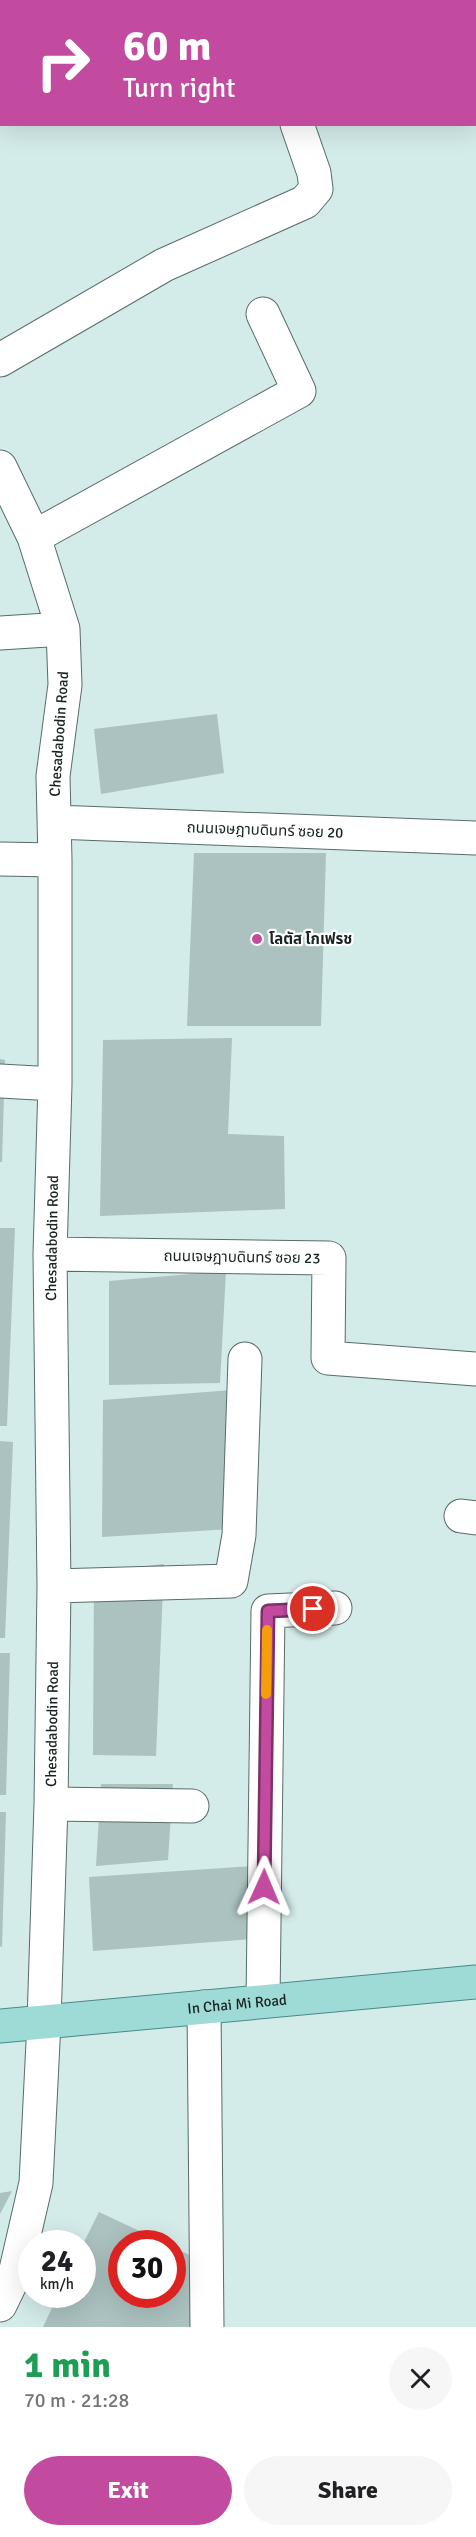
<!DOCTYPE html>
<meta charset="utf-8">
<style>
:root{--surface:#fff;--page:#f6f6f6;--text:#202124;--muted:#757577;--accent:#c24ba0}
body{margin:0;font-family:Signika,"Noto Sans Thai",sans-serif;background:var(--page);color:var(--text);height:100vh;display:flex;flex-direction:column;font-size:22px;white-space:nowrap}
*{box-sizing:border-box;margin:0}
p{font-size:20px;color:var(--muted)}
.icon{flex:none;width:33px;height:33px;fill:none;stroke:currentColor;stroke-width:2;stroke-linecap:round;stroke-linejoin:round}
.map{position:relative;height:2327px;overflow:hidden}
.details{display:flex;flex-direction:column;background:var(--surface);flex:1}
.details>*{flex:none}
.banner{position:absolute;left:0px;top:0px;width:477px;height:126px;box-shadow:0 6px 24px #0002;background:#c24ba0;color:#fff;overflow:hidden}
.speed{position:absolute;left:18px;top:2230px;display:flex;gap:12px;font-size:30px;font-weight:700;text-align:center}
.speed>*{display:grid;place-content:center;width:78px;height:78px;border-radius:50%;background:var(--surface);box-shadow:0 6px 24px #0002;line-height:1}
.speed small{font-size:15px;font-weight:400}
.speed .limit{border:9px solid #d22;background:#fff;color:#111}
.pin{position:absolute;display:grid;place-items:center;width:51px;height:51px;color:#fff;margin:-26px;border:3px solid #fff;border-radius:50%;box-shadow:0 2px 6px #0007}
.me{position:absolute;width:66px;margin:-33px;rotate:1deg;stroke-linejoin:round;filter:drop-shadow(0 0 4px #0008)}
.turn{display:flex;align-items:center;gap:21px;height:126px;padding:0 24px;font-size:27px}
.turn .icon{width:78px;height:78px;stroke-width:2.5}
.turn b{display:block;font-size:42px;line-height:51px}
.round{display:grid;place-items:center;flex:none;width:63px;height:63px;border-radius:32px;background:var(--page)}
.summary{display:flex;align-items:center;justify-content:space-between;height:102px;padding:0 24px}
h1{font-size:36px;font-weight:800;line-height:45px;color:#1e9e55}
.cta{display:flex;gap:12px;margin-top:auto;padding:12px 24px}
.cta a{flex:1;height:69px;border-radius:36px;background:var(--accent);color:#fff;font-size:24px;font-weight:800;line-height:69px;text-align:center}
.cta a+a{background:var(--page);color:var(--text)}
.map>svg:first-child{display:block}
.building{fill:#abc2c0}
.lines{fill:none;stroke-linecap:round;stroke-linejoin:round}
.minor-casing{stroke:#576c6a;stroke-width:35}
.major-casing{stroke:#458b87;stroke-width:35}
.minor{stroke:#fff;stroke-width:33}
.major{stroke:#9edbd7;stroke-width:33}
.route-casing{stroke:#7e3168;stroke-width:15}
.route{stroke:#c24ba0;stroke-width:10}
.slow{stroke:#f59e0b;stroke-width:10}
.poi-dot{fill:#c24ba0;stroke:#fff;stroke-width:2}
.labels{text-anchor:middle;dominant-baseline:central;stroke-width:4.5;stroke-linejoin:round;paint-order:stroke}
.street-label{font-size:15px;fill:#192222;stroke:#fff}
.poi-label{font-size:15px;font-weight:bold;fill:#192222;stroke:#fff;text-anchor:start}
</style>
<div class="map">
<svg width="476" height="2327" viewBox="0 0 476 2327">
<rect width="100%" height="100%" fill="#d3ebe9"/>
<path class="building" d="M217,714L224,773L101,794L94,729Z
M194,853H326L321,1026H187Z
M232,1038L228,1134L284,1136L285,1209L100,1216L103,1040Z
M0,1059L5,1060L2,1162H0Z
M0,1228H15L7,1426H0Z
M226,1271L220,1383L109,1385V1281Z
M232,1390L231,1529L102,1537L103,1400Z
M0,1441L13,1442L5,1638H0Z
M164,1564L156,1756L93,1755L94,1572Z
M0,1653H10L6,1795H0Z
M101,1784H173L168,1860L96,1866Z
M0,1812H6L2,1947L0,1946Z
M253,1866V1939L93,1951L89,1877Z
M12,2191L0,2214V2193Z
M99,2212L167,2244H122V2295H172V2247L194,2257L193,2327H43L58,2295H82V2246Z"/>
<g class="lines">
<defs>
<path id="minor" d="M39,2L41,0
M378,2L383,0
M0,25L2,24
M0,360L164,265L305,202L316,189L314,173L297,124
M0,467L34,537L63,629L65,685L53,776L55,860V1084L50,1254L54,1586L51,1804L44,2022L36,2183L15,2274L0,2305
M34,537L299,391L263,314
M0,633L63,629
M55,822L476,838
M0,859L55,860
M0,1081L55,1084
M50,1254L329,1258L328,1358L476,1369
M461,1516L476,1518
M54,1586L231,1581L239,1535L245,1359
M51,1804L192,1806
M263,2001L268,1611L335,1608
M204,2007L207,2327"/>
<g id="major">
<path id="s1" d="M0,2026L476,1982"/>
</g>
</defs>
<use href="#minor" class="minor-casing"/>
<use href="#major" class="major-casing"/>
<use href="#minor" class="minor"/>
<use href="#major" class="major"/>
</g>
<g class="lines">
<defs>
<path id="route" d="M264,1887L268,1611L313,1609"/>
</defs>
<use href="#route" class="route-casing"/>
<use href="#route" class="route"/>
<path class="slow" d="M266,1694L267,1630"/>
</g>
<circle class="poi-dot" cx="257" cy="939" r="6"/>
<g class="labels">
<g class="street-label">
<text transform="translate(59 734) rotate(-86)">Chesadabodin Road</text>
<text transform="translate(265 830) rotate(2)">ถนนเจษฎาบดินทร์ ซอย 20</text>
<text transform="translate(52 1238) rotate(-89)">Chesadabodin Road</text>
<text transform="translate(242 1257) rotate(1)">ถนนเจษฎาบดินทร์ ซอย 23</text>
<text transform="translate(52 1724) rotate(-89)">Chesadabodin Road</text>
<text stroke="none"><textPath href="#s1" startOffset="238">In Chai Mi Road</textPath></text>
</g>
<g class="poi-label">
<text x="269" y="939">โลตัส โกเฟรช</text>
</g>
</g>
</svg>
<div class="speed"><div>24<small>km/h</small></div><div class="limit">30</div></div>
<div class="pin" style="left:313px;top:1609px;background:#d93025"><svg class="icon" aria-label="arrive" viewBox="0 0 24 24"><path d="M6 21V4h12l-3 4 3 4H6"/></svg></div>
<svg class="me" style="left:264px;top:1887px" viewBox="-20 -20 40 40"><path d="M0-17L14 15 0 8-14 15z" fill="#c24ba0" stroke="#fff" stroke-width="4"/></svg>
<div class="banner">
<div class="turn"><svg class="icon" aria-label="right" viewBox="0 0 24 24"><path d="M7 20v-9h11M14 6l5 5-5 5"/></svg><div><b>60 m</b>Turn right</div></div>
</div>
</div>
<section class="details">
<div class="summary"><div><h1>1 min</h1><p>70 m · 21:28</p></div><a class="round"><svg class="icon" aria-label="close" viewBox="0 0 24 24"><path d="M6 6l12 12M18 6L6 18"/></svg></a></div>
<div class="cta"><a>Exit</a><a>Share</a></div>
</section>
